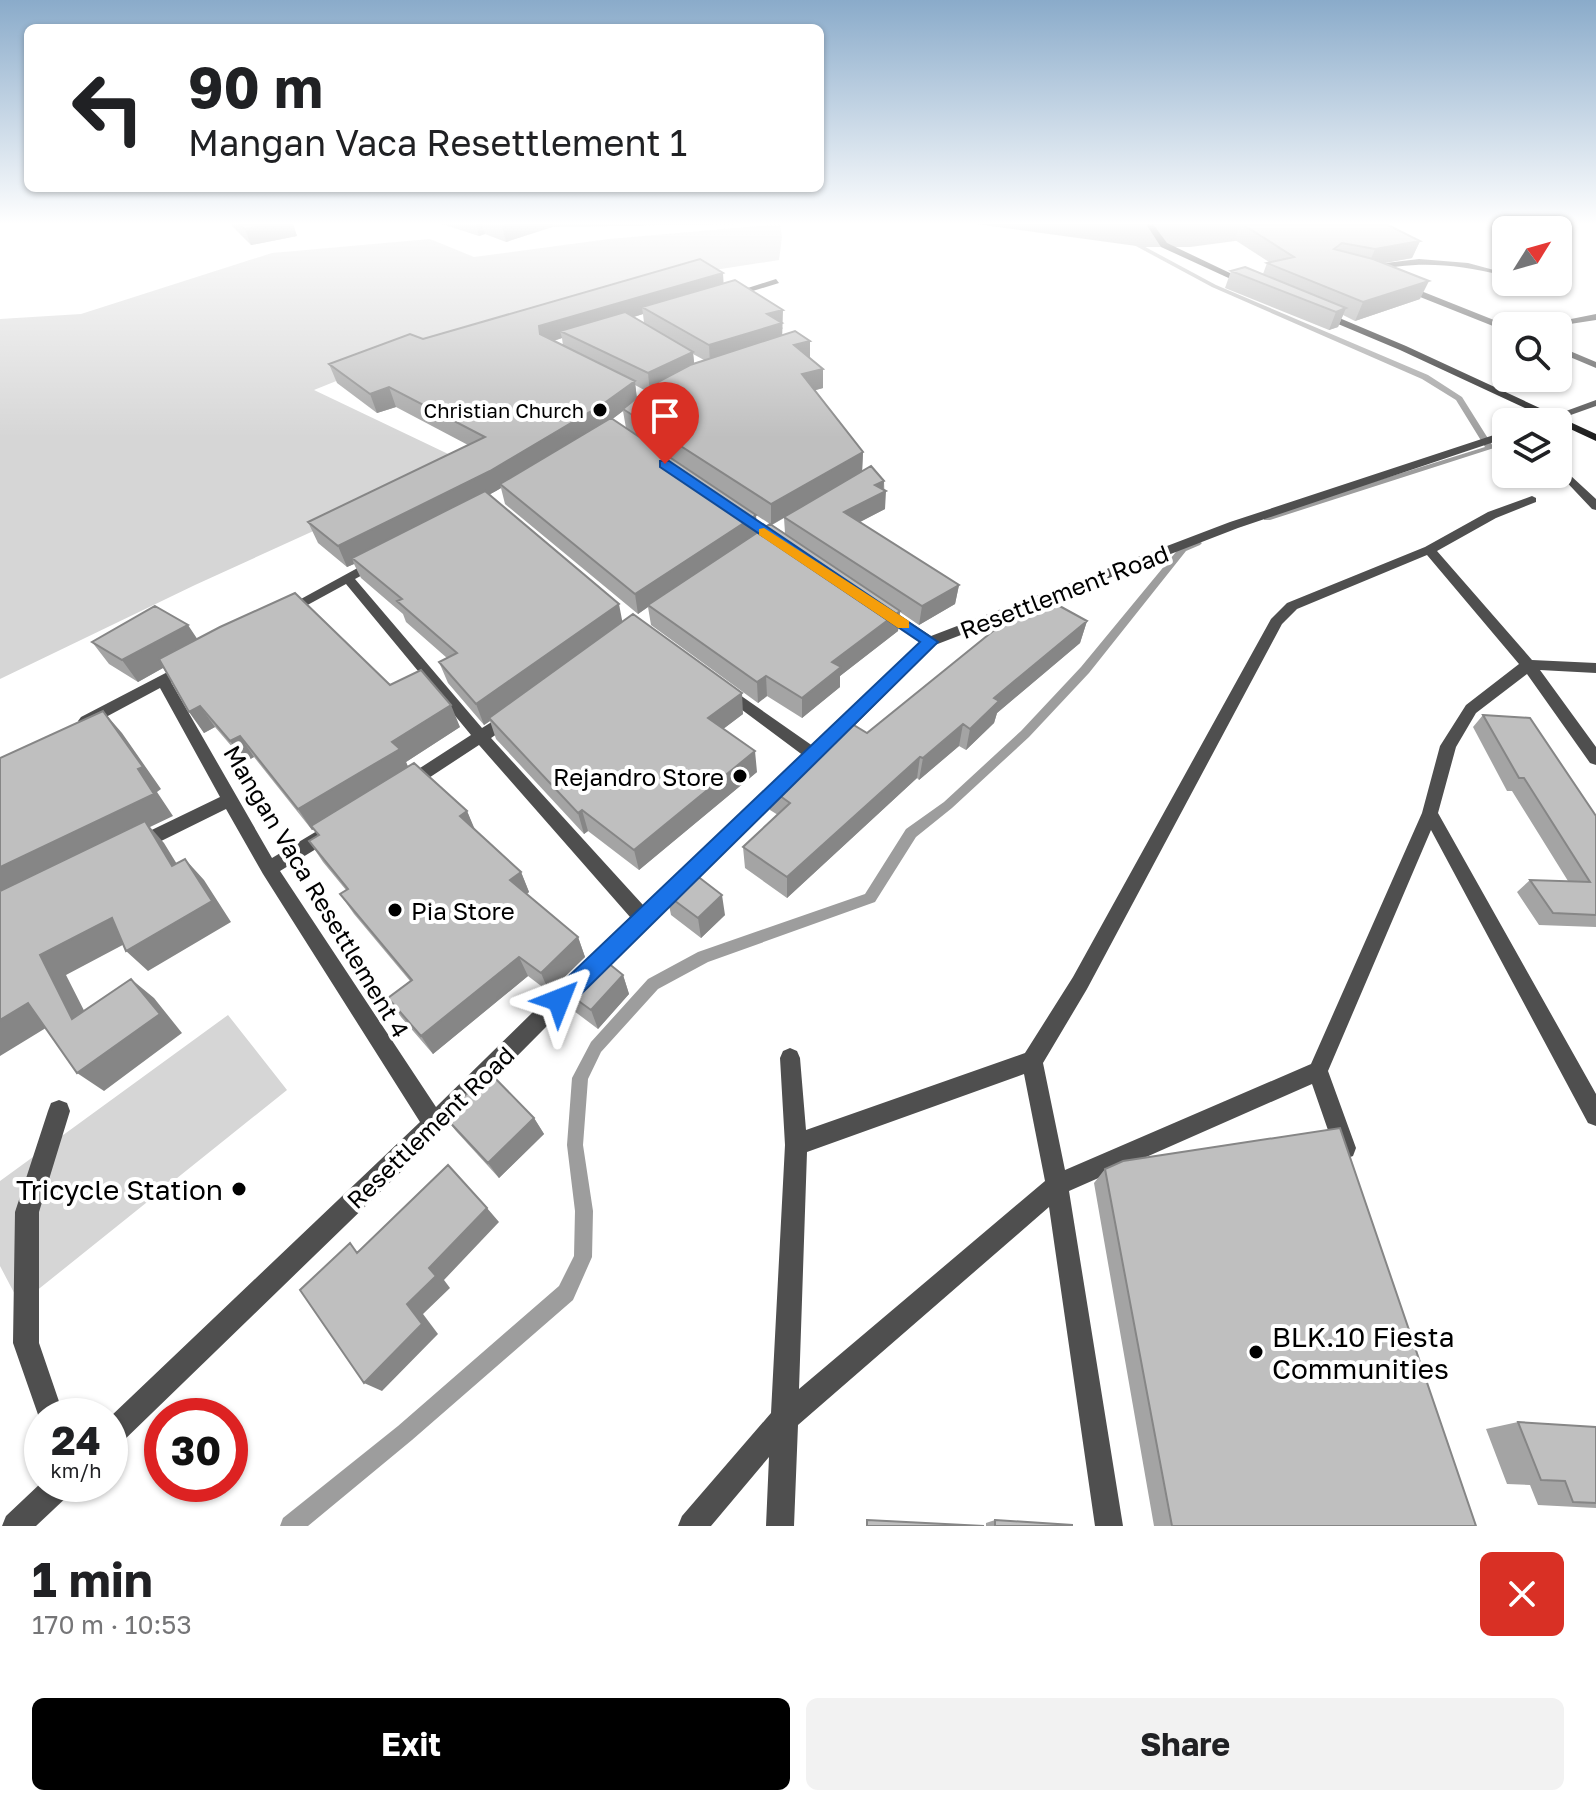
<!DOCTYPE html>
<meta charset="utf-8">
<style>
:root{--surface:#fff;--page:#f2f2f2;--text:#202124;--muted:#757577;--accent:#000}
body{margin:0;font-family:"Golos Text",sans-serif;background:var(--page);color:var(--text);height:100vh;display:flex;flex-direction:column;font-size:30px;white-space:nowrap}
*{box-sizing:border-box;margin:0}
p{font-size:26px;color:var(--muted)}
.icon{flex:none;width:44px;height:44px;fill:none;stroke:currentColor;stroke-width:2;stroke-linecap:round;stroke-linejoin:round}
.map{position:relative;height:1526px;overflow:hidden}
.panel{display:flex;flex-direction:column;background:var(--surface);flex:1}
.panel>*{flex:none}
.hud{position:absolute;left:24px;top:24px;width:800px;height:168px;border-radius:12px;box-shadow:0 2px 6px #0004;background:#fff;color:var(--text);overflow:hidden}
.needle{width:52px;rotate:53deg}
.buttons{position:absolute;left:1492px;top:216px;display:grid;gap:16px}
.buttons a{display:grid;place-items:center;width:80px;height:80px;border-radius:12px;background:var(--surface);box-shadow:0 2px 6px #0004;font-size:40px}
.speed{position:absolute;left:24px;top:1398px;display:flex;gap:16px;font-size:40px;font-weight:700;text-align:center}
.speed>*{display:grid;place-content:center;width:104px;height:104px;border-radius:50%;background:var(--surface);box-shadow:0 2px 6px #0004;line-height:1}
.speed small{font-size:20px;font-weight:400}
.speed .limit{border:12px solid #d22;background:#fff;color:#111}
.pin{position:absolute;display:grid;place-items:center;width:68px;height:68px;color:#fff;margin:-82px -34px;border-radius:50% 50% 50% 0;rotate:-45deg;box-shadow:0 0 8px #0007}
.pin .icon{rotate:45deg}
.me{position:absolute;width:88px;margin:-44px;rotate:45deg;stroke-linejoin:round;filter:drop-shadow(0 0 6px #0008)}
.turn{display:flex;align-items:center;gap:28px;height:168px;padding:0 32px;font-size:36px}
.turn .icon{width:104px;height:104px;stroke-width:2.5}
.turn b{display:block;font-size:56px;line-height:68px}
.round{display:grid;place-items:center;flex:none;width:84px;height:84px;border-radius:12px;background:var(--page)}
.headline{display:flex;align-items:center;justify-content:space-between;height:136px;padding:0 32px}
h1{font-size:48px;font-weight:700;line-height:60px}
.action{display:flex;gap:16px;margin-top:auto;padding:16px 32px}
.action a{flex:1;height:92px;border-radius:12px;background:var(--accent);color:#fff;font-size:32px;font-weight:700;line-height:92px;text-align:center}
.action a+a{background:var(--page);color:var(--text)}
.map>svg:first-child{display:block}
.green{fill:#d6d6d6}
.water{fill:#9d9d9d}
.lines{fill:none;stroke-linecap:round;stroke-linejoin:round}
.stream{fill:#9d9d9d;fill-rule:evenodd}
.service{fill:#4f4f4f;fill-rule:evenodd}
.minor{fill:#4f4f4f;fill-rule:evenodd}
.secondary{fill:#1c1c1c;fill-rule:evenodd}
.wall{fill:#a4a4a4;fill-rule:evenodd}
.shaded-wall{fill:#868686}
.building{fill:#bfbfbf;stroke:#868686;stroke-width:2}
.route{fill:#1a73e8;stroke:#114b97;stroke-width:2}
.slow{fill:#f59e0b}
.poi-dot{fill:#000;stroke:#fff;stroke-width:3}
.labels{text-anchor:middle;dominant-baseline:central;stroke-width:8;stroke-linejoin:round;paint-order:stroke}
.far-poi-label{font-size:20px;fill:#000;stroke:#fff;text-anchor:end}
.street-label{font-size:24px;fill:#000;stroke:#fff}
.poi-label{font-size:24px;fill:#000;stroke:#fff;text-anchor:end}
.near-poi-label{font-size:28px;fill:#000;stroke:#fff;text-anchor:end}
</style>
<div class="map">
<svg width="1596" height="1526" viewBox="0 0 1596 1526">
<rect width="100%" height="100%" fill="#fff"/>
<path class="green" d="M780,224L782,237L779,260L708,271L371,367L314,390L465,462L195,585L0,679V319L81,314L272,253L430,239L474,257L609,239Z
M228,1015L287,1090L20,1304L0,1266V1181Z"/>
<path class="water" d="M976,224H1363L1190,247H1144Z"/>
<g class="lines">
<path class="stream" d="M1123,235L1216,285L1428,375L1462,397L1494,448L1270,520H1264V516L1485,447L1456,400L1422,379L1212,287L1121,238Z
M1197,540L1202,543L1200,545L1186,551L1089,673L1029,737L952,808L916,837L875,902L708,962L658,989L601,1052L588,1079L583,1145L593,1211L592,1257L573,1300L412,1440L308,1526H280L283,1518L398,1426L559,1286L574,1256L575,1211L567,1145L572,1078L591,1042L648,979L698,952L865,894L906,829L944,802L1021,731L1081,667L1180,547Z"/>
<path class="service" d="M59,1100L67,1103L70,1111L39,1212V1343L64,1416H42V1426L13,1343L15,1212L48,1111L51,1103Z"/>
<path class="minor" d="M1419,259L1468,263L1505,273L1501,275C1456,264 1415,260 1369,272L1365,270L1386,263Z
M776,279L779,283L730,298L726,295Z
M1400,285H1406L1509,326H1506V331L1503,330L1400,289Z
M1596,314V320L1557,326H1536Z
M1558,346L1596,362V368L1558,352Z
M1596,400V406L1551,422H1536Z
M1506,431V438L1238,528L935,645L839,741H827L825,737L921,643L877,613V607H887L931,636L1230,522Z
M1558,464L1596,499V510L1592,509L1558,473Z
M1532,496L1536,498V502L1496,518L1437,551L1532,660L1596,663V673L1540,670L1596,747V765L1590,763L1527,674L1476,713L1456,747L1438,813L1596,1094V1126L1588,1123L1431,830L1328,1071L1356,1148L1353,1156L1345,1159L1337,1156L1312,1084L1069,1191L1123,1526H1095L1049,1207L798,1425L794,1526H766L769,1457L711,1526H678L682,1516L771,1413L785,1145L780,1058L783,1051L790,1048L797,1051L800,1058L806,1130L1025,1053L1073,977L1271,619L1287,603L1425,547L1488,512ZM1427,555L1519,664L1466,705L1440,746L1422,813L1311,1064L1065,1170L1043,1063L1087,989L1282,624L1297,609ZM1024,1074L1045,1181L799,1389L807,1152Z
M374,559L380,563L379,566L355,579L482,728L506,713H516L519,717L516,721L491,738L643,905L778,779H790L792,783L649,923L442,1132L119,1445L110,1449V1417L420,1122L263,874L226,809L145,849L139,851L133,849L130,844L133,839L220,797L160,688L91,725H81L78,721L81,717L181,665H191L193,668L171,682L272,858L322,828H334L337,833L334,838L280,871L436,1107L630,917L479,745L415,787H403L401,783L403,779L471,735L346,584L291,614H281L279,611Z
M727,686L820,751L822,755L820,759H808L722,695L720,691Z
M42,1482L74,1484L70,1494L36,1526H2L6,1516Z"/>
<path class="secondary" d="M1146,224H1153L1167,243L1253,284L1246,286L1161,247Z
M1319,312H1325L1406,346L1596,434V441L1400,350L1319,316Z"/>
</g>
<path class="wall" d="M230,224H293L297,236L251,245Z
M442,224H741L552,227L506,242L485,234L479,236Z
M1240,224H1386L1420,241L1412,258L1384,263L1420,299L1355,321L1343,315L1338,327L1329,330L1225,288L1231,271L1263,274L1267,263L1269,262L1235,240Z
M723,273V283L783,328L782,329V335L810,341V358L823,369V388L815,390L863,452L862,471L884,481L885,509L859,522L959,585L955,604L919,625L900,612L898,631L840,676V687L802,718L767,696L758,703L651,625L648,607L638,614L505,504L501,488L489,495L623,622L743,714L723,729L757,772L639,870L588,831L584,834L496,739L490,721L484,725L448,683L439,662L447,658L406,622L403,614L361,578L354,564L347,567L318,543L308,522L468,445L396,407L377,413L337,383L329,364L423,339ZM643,314L644,323L634,317ZM562,338L563,346L554,341ZM693,354L704,360L694,363ZM635,385L646,391L637,398ZM623,411L626,428L612,419ZM756,515L770,524L757,533ZM784,518L785,533L772,525Z
M1036,606L1087,621L1080,643L997,713L994,723L966,750L959,746L919,780L917,778L787,898L745,868L743,847L778,815L770,810L769,788L867,733Z
M197,639L390,685L460,727L406,762L408,767L467,811L474,829L521,872L529,892L527,894L578,937L585,957L549,992L528,976L433,1054L401,1017L388,998L410,981L354,914L340,894L346,890L323,862L309,841L318,835L314,829L312,830L254,757L245,762L215,727L204,733L163,668L138,682L109,664L92,642Z
M1483,715L1596,816V927L1539,925L1517,892L1530,880L1568,881L1512,791H1507L1473,727Z
M667,895L725,915L701,938L671,915Z
M623,975L629,994L598,1029L570,1008L562,989Z
M443,1115L534,1118L544,1134L499,1178L456,1131Z
M1105,1169L1476,1526H1154L1094,1183Z
M1518,1422L1596,1427V1508L1538,1505L1530,1485L1507,1484L1486,1429Z
M995,1520L1072,1526H986V1523Z"/>
<path class="shaded-wall" d="M272,224H293L297,236L251,245L245,229Z
M476,224H482L485,234L479,236Z
M508,224H551L552,227L506,242L502,226Z
M1420,241L1412,258L1368,266L1375,249Z
M723,273L724,290L642,307L643,314L571,336L560,331L562,338L543,344L544,353L539,326Z
M1429,281L1420,299L1355,321L1363,302Z
M1346,308L1338,327L1329,330L1336,312Z
M783,310L782,342L710,364L709,345L767,314Z
M810,341V360L794,345Z
M693,352L695,371L650,393L648,373Z
M823,369V388L802,394V374Z
M635,381L637,400L623,409V411L606,424L500,484L501,488L496,491L357,562L352,558L354,564L347,567L338,546Z
M389,387L396,407L377,413L370,394Z
M863,452L862,473L771,525V504Z
M884,481L883,493L886,491L885,509L843,531L844,512L875,485Z
M756,515L757,535L648,605V607L638,614L635,594Z
M959,585L955,604L919,625L922,606Z
M619,604L623,625L489,718L490,721L484,725L476,704Z
M900,611L898,631L840,676V687L802,718V698L832,662Z
M1087,621L1080,643L997,713L994,723L966,750L970,729L994,698Z
M188,625L202,646L138,682L122,660Z
M766,676L767,696L758,703L757,682Z
M742,693L743,714L710,739L708,718Z
M451,705L460,727L406,762L410,771L312,830L298,809L392,742Z
M200,706L215,727L204,733L189,712Z
M103,711L122,733L161,789L157,792L173,816L150,827L164,843L191,887L0,901V867L138,769Z
M963,724L959,746L919,780L923,758Z
M240,736L254,757L245,762L230,741Z
M755,751L757,772L639,870L634,850Z
M920,757L917,778L787,898V877Z
M582,810L588,831L584,834L578,813Z
M467,811L476,832L460,816Z
M185,859L204,880L231,922L148,971L126,951Z
M521,872L529,892L518,900L510,880Z
M722,895L725,915L701,938L698,918Z
M112,918L134,939L66,975L98,1038L72,1019L40,955Z
M578,937L585,957L549,992L541,973Z
M519,957L528,976L433,1054L421,1036Z
M623,975L629,994L598,1029L591,1010Z
M131,979L154,998L182,1033L104,1091L77,1073Z
M28,1003L54,1023L0,1056V1020Z
M534,1118L544,1134L499,1178L488,1163Z
M487,1208L499,1222L444,1280L450,1288L423,1314L438,1334L382,1391L364,1383L407,1304L429,1268Z"/>
<path class="building" d="M239,224H272L245,229Z
M1242,224H1386L1420,241L1375,249L1342,243L1334,249L1373,259L1429,281L1363,302L1267,263L1294,257Z
M700,259L723,273L539,326L540,334L635,381L603,404L490,471L338,546L308,522L485,437L389,387L370,394L329,364L410,334L423,339Z
M1245,267L1346,308L1336,312L1231,271Z
M735,280L783,310L767,314L782,323L709,345L642,307Z
M625,312L693,352L648,373L560,331Z
M795,331L810,341L794,345L823,369L802,374L863,452L771,504L623,409L654,384L690,365Z
M611,418L756,515L635,594L500,484Z
M871,466L884,481L875,485L886,491L844,512L959,585L922,606L784,517Z
M485,491L619,604L476,704L439,662L457,653L397,601L402,599L352,558Z
M770,524L900,611L832,662L841,667L802,698L766,676L757,682L648,605Z
M295,593L390,685L421,670L451,705L392,742L400,749L298,809L240,736L230,741L200,706L189,712L159,659L220,627Z
M1045,598L1087,621L994,698L999,701L970,729L963,724L923,758L920,757L787,877L743,847L790,803L769,788L847,721L867,733L1030,601L1036,606Z
M155,606L188,625L122,660L92,642Z
M633,614L742,693L708,718L755,751L634,850L582,810L578,813L489,718Z
M103,711L143,767L138,769L154,794L0,867V758Z
M1483,715L1530,718L1596,816V915L1553,913L1530,880L1590,882L1524,778H1519Z
M414,763L467,811L460,816L521,872L510,880L578,937L541,973L519,957L421,1036L388,998L412,980L340,894L348,889L309,841L319,835L311,826Z
M145,821L172,866L185,859L212,901L126,951L112,918L40,955L72,1019L131,979L160,1014L77,1073L28,1003L0,1020V891Z
M692,872L722,895L698,918L667,895Z
M597,954L623,975L591,1010L562,989Z
M490,1073L534,1118L488,1163L443,1115Z
M1340,1128L1476,1526H1172L1105,1169L1123,1161Z
M448,1165L487,1208L429,1268L436,1276L407,1304L422,1324L364,1383L300,1290L350,1243L357,1253Z
M1518,1422L1596,1427V1503L1573,1502L1565,1481L1541,1480Z
M867,1520L984,1526H867Z
M995,1520L1072,1525V1526H995Z"/>
<linearGradient id="sky" x2="0" y2="1"><stop stop-color="#8aabca"/><stop offset="0.51" stop-color="#fff"/><stop offset="1" stop-color="#fff" stop-opacity="0"/></linearGradient>
<rect width="1596" height="438" fill="url(#sky)"/>
<path class="route" d="M660,461H669L938,642L567,1008L559,1011L551,1008L547,1000L551,993L920,642L660,467Z"/>
<path class="slow" d="M764,528L909,621V628H898L759,535V529Z"/>
<g class="poi-dot">
<circle cx="600" cy="410" r="8"/>
<circle cx="740" cy="776" r="8"/>
<circle cx="395" cy="910" r="8"/>
<circle cx="239" cy="1189" r="8"/>
<circle cx="1256" cy="1352" r="8"/>
</g>
<g class="labels">
<g class="far-poi-label">
<text x="584" y="410">Christian Church</text>
</g>
<g class="street-label">
<text transform="translate(1064 591) rotate(-21)">Resettlement Road</text>
<text transform="translate(317 891) rotate(59)">Mangan Vaca Resettlement 4</text>
<text transform="translate(430 1127) rotate(-44)">Resettlement Road</text>
</g>
<g class="poi-label">
<text x="724" y="776">Rejandro Store</text>
<text x="411" y="910" text-anchor="start">Pia Store</text>
</g>
<g class="near-poi-label">
<text x="223" y="1189">Tricycle Station</text>
<text x="1272" y="1336" text-anchor="start">BLK.10 Fiesta<tspan x="1272" dy="32">Communities</tspan></text>
</g>
</g>
</svg>
<div class="buttons">
<a><svg class="needle" viewBox="-14 -14 28 28"><path d="M0-13l5 13h-10z" fill="#e53935"/><path d="M0 13l5-13h-10z" fill="#757577"/></svg></a>
<a><svg class="icon" aria-label="search" viewBox="0 0 24 24"><circle cx="10" cy="10" r="6"/><path d="M15 15l6 6"/></svg></a>
<a><svg class="icon" aria-label="layers" viewBox="0 0 24 24"><path d="M12 4l9 5-9 5-9-5zM3 14l9 5 9-5"/></svg></a>
</div>
<div class="speed"><div>24<small>km/h</small></div><div class="limit">30</div></div>
<div class="pin" style="left:665px;top:464px;background:#d93025"><svg class="icon" aria-label="arrive" viewBox="0 0 24 24"><path d="M6 21V4h12l-3 4 3 4H6"/></svg></div>
<svg class="me" style="left:559px;top:1000px" viewBox="-20 -20 40 40"><path d="M0-17L14 15 0 8-14 15z" fill="#1a73e8" stroke="#fff" stroke-width="4"/></svg>
<div class="hud">
<div class="turn"><svg class="icon" aria-label="left" viewBox="0 0 24 24"><path d="M17 20v-9H6M10 6l-5 5 5 5"/></svg><div><b>90 m</b>Mangan Vaca Resettlement 1</div></div>
</div>
</div>
<section class="panel">
<div class="headline"><div><h1>1 min</h1><p>170 m · 10:53</p></div><a class="round" style="background:#d93025;color:#fff"><svg class="icon" aria-label="close" viewBox="0 0 24 24"><path d="M6 6l12 12M18 6L6 18"/></svg></a></div>
<div class="action"><a>Exit</a><a>Share</a></div>
</section>
